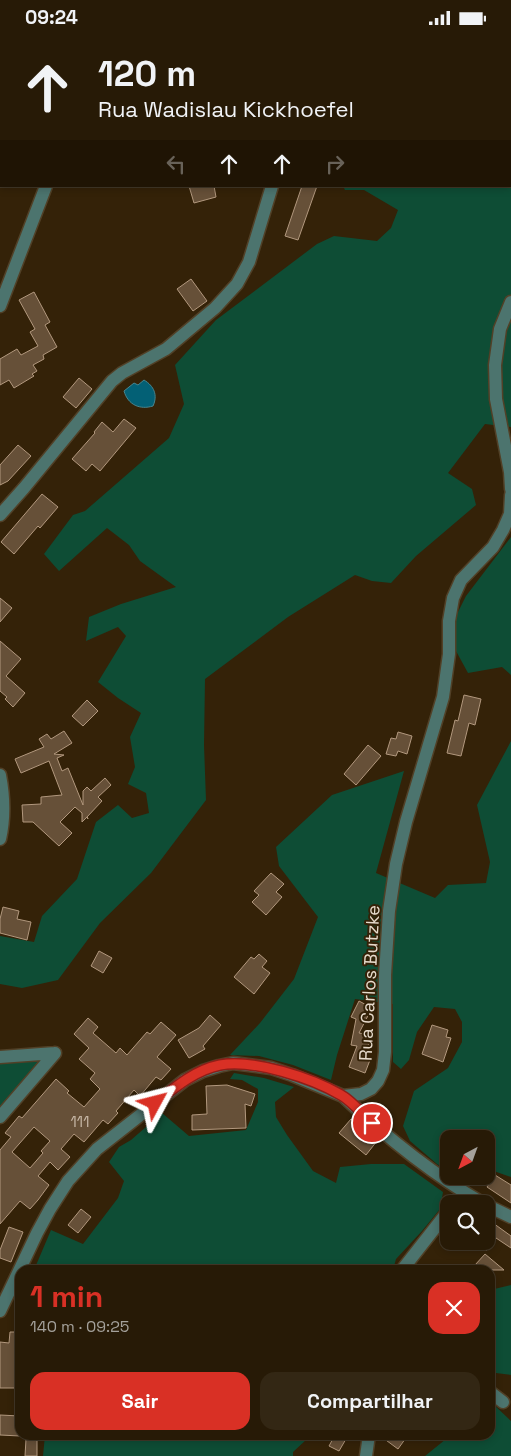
<!DOCTYPE html>
<html lang="pt">
<meta charset="utf-8">
<style>
:root{--surface:#271a06;--page:#332714;--text:#f1f3f6;--muted:#a4a19b;--line:#433828;--accent:#d93025}
body{margin:0;font-family:"Space Grotesk",sans-serif;background:var(--page);color:var(--text);height:100vh;display:flex;flex-direction:column;font-size:19px;white-space:nowrap}
*{box-sizing:border-box;margin:0}
p{font-size:16px;color:var(--muted)}
.icon{flex:none;width:28px;height:28px;fill:none;stroke:currentColor;stroke-width:2;stroke-linecap:round;stroke-linejoin:round}
.map{position:relative;flex:1;overflow:hidden}
.drawer{position:absolute;left:15px;top:1230px;width:480px;height:175px;display:flex;flex-direction:column;background:var(--surface);border-radius:15px;box-shadow:0 2px 8px #0003,0 0 0 1px var(--line)}
.drawer>*{flex:none}
.top-card{position:absolute;left:0px;top:0px;width:511px;height:152px;box-shadow:0 2px 8px #0003,0 0 0 1px var(--line);background:#271a06;color:var(--text);overflow:hidden}
.needle{width:32px;rotate:221deg}
.buttons{position:absolute;left:440px;top:1095px;display:grid;gap:10px}
.buttons a{display:grid;place-items:center;width:55px;height:55px;border-radius:10px;background:var(--surface);box-shadow:0 2px 8px #0003,0 0 0 1px var(--line);font-size:25px}
.pin{position:absolute;display:grid;place-items:center;width:42px;height:42px;color:#fff;margin:-21px;border:2px solid #fff;border-radius:50%;box-shadow:0 1px 5px #0007}
.me{position:absolute;width:55px;margin:-28px;rotate:52deg;stroke-linejoin:round;filter:drop-shadow(0 0 4px #0008)}
.turn{display:flex;align-items:center;gap:18px;height:105px;padding:0 15px;font-size:22px}
.turn .icon{width:65px;height:65px;stroke-width:2.5}
.turn b{display:block;font-size:35px;line-height:42px}
.lanes{display:flex;align-items:center;height:48px;padding:0 15px;background:#0003;justify-content:center;gap:25px;direction:ltr}
.lanes .off{opacity:.35}
.round{display:grid;place-items:center;flex:none;width:52px;height:52px;border-radius:15px;background:var(--page)}
.headline{display:flex;align-items:center;justify-content:space-between;height:85px;padding:0 15px}
h1{font-size:30px;font-weight:800;line-height:38px;color:var(--accent)}
.primary-button{display:flex;gap:10px;margin-top:auto;padding:10px 15px}
.primary-button a{flex:1;height:58px;border-radius:15px;background:var(--accent);color:#fff;font-size:20px;font-weight:800;line-height:58px;text-align:center}
.primary-button a+a{background:var(--page);color:var(--text)}
.status{display:flex;justify-content:space-between;align-items:center;height:35px;padding:0 25px;background:var(--surface);direction:ltr}
.status svg{height:14px;fill:currentColor}
.map>svg:first-child{display:block}
.green{fill:#0e4d35}
.water{fill:#036075;stroke:#47858f}
.building{fill:#665038;stroke:#b2987e;fill-rule:evenodd}
.lines{fill:none;stroke-linecap:round;stroke-linejoin:round}
.minor-casing{stroke:#514027;stroke-width:15}
.minor{stroke:#4c746e;stroke-width:12}
.route-casing{stroke:#8d1f18;stroke-width:12}
.route{stroke:#d93025;stroke-width:9}
.labels{text-anchor:middle;dominant-baseline:central;stroke-width:4;stroke-linejoin:round;paint-order:stroke}
.number-label{font-size:15px;fill:#c7b8a7}
.street-label{font-size:18px;fill:#e7dbcc;stroke:#342208}
</style>
<div class="status"><b>09:24</b><svg viewBox="0 0 49 12"><path d="M0 12V9h3v3zM5 12V6h3v6zM10 12V3h3v9zM15 12V0h3v12zM26 1h20v11H26zM47 4h2v5h-2z"/></svg></div>
<div class="map">
<svg width="511" height="1421" viewBox="0 0 511 1421">
<rect width="100%" height="100%" fill="#342208"/>
<path class="green" d="M0,0H98L97,1H1V134H0Z
M510,28H511V392L485,389L448,438L472,454L476,470L416,521L391,548L372,546L355,540L288,582L205,644L204,710L206,765L151,838L100,888L58,945L22,953L0,949V901L34,907L42,881L77,844L96,787L118,770L132,783L149,778L146,758L128,749L135,732L130,702L141,678L118,663L98,647L126,601L118,592L86,606L89,582L121,569L176,552L140,526L129,510L107,493L59,536L44,519L73,480L85,476L169,403L184,369L175,330L216,285L317,209L334,201L377,206L391,193L398,175L364,155H345L343,151H510Z
M511,502V640L502,632L468,638L456,616L455,583L466,561Z
M511,706V1142L488,1134L486,1135V1104H449V1137L437,1129L410,1106L403,1091L414,1056L448,1033L462,1007V987L455,974L434,972L417,997L409,1025L401,1034L393,1027V969L355,964L337,1020L331,1045L293,1030L259,1021L230,1020L260,988L294,944L318,882L279,831L276,812L332,760L404,736L376,838L435,863L448,850L486,848L490,827L477,770Z
M43,1024L0,1073V1027Z
M234,1038L264,1043L294,1052L275,1067L276,1082L287,1100L313,1136L336,1148L340,1132L371,1129H404L443,1157L440,1174L422,1196L396,1224L393,1235H34L51,1195L83,1209L118,1163L124,1146L109,1127L119,1112L131,1105L162,1078L189,1101L246,1095L258,1067V1054L242,1045L230,1044Z
M511,1250V1340L496,1338L490,1331V1255Z
M493,1369L511,1386V1421H425L451,1400H490V1371Z
M45,1400H326L320,1405L307,1404L293,1417V1421H43Z"/>
<path class="water" d="M144,345C154,351 158,360 153,371C140,375 128,370 124,356L134,348L138,350Z"/>
<path class="building" d="M189,151H214L216,162L194,168Z
M302,151H317L298,205L285,201Z
M191,244L207,266L193,276L177,254Z
M34,257L50,287L45,290L57,312L43,320L44,324L33,330L37,336L32,339L34,341L14,353L9,345L0,350V324L17,314L21,320L38,311L30,297L35,294L19,265Z
M79,343L92,354L76,373L63,362Z
M124,384L136,393L100,436L92,429L86,436L72,424L95,398L94,397L102,387L113,397Z
M18,410L31,421L8,446L0,450V430Z
M42,459L58,472L40,493L38,491L14,519L1,507Z
M0,563L12,573L0,587Z
M0,606L21,624L6,641L25,658L13,672L5,664L7,662L0,656Z
M464,660L481,664L475,690L469,688L461,721L447,718L455,685L458,686Z
M87,665L98,676L83,691L72,681Z
M64,696L72,708L54,719L64,720L57,723L62,736L68,733L83,770V756L87,752L91,756L105,743L111,750L98,762L102,766L87,782L88,784L87,782L82,787V778L75,772L60,787L72,798L59,811L33,787H23L22,770L41,769V762L62,760L49,726L21,738L15,724L44,712L39,704L47,699L51,704Z
M398,697L412,701L407,719L398,716L396,721L386,719L391,703L396,704Z
M368,710L381,721L356,750L344,739Z
M271,838L284,849L276,857L282,862L266,880L252,867L259,860L254,856Z
M3,872L19,876L17,884L31,887L27,905L0,898V884Z
M99,916L112,923L103,938L91,931Z
M259,919L267,926L262,932L270,938L254,959L234,942L251,922L254,924Z
M359,966L372,973L359,998L371,1000L366,1024L370,1025L365,1038L349,1032L357,1011L351,1010L356,984L351,982Z
M210,980L221,990L203,1011L205,1014L189,1023L178,1005L199,993Z
M88,983L98,992L93,998L116,1018L120,1013L127,1020L147,997L150,999L161,987L176,1000L157,1022L171,1034L161,1045L156,1042L140,1061L134,1055L116,1076L118,1078L108,1089L103,1085L84,1107L74,1099L61,1114L70,1122L58,1135L50,1127L38,1141L49,1150L38,1165L30,1174L20,1166L0,1189V1115L11,1102L5,1098L19,1081L22,1083L56,1044L69,1056L67,1058L84,1072L100,1054L90,1044L95,1038L79,1024L89,1013L74,999ZM34,1092L50,1106L41,1116L43,1118L30,1133L12,1117Z
M432,990L448,995L446,1002L451,1003L443,1027L422,1019Z
M227,1050L255,1059L251,1071L245,1069L246,1093L192,1095V1080L207,1079L206,1051Z
M351,1084L377,1106L366,1120L339,1098Z
M495,1140L511,1150V1168L487,1152Z
M81,1174L91,1182L78,1198L68,1190Z
M486,1183L511,1201V1213L496,1203L486,1216Z
M9,1192L23,1197L11,1227L0,1223V1215Z
M485,1219L504,1235H480L475,1230Z
M10,1297H20V1341H15V1353H0V1307L9,1308Z
M0,1380L20,1381V1401L0,1400Z
M335,1400H339L346,1404L339,1416L329,1411Z
M379,1400H408L398,1414Z
M26,1404H37V1421H25Z"/>
<g class="lines">
<defs>
<path id="minor" d="M299,0V1
M511,267L500,294L495,330L496,364L510,437L511,454
M0,271L46,151
M0,480L24,453L112,346L122,338L166,314L215,273L237,249L249,227L272,151
M0,740C4,761 5,782 0,804
M0,1022L55,1018
M343,1061C386,1102 432,1139 484,1169
M0,1082L55,1018
M486,1170L511,1182
M402,1235L449,1175
M0,1276L37,1198L50,1174L68,1146L97,1114L185,1045L203,1036L219,1031L233,1028L271,1033L292,1040L343,1061L361,1059L371,1054L378,1046L383,1035L385,1017V940L389,876L396,829L406,787L443,662L449,619V586L453,563L461,545L493,512L503,495L510,479L511,460
M490,1357L503,1367
M366,1421L369,1400"/>
</defs>
<use href="#minor" class="minor-casing"/>
<use href="#minor" class="minor"/>
</g>
<g class="lines">
<defs>
<path id="route" d="M155,1068C174,1053 195,1035 220,1030C254,1024 312,1043 341,1060C352,1066 362,1079 372,1088"/>
</defs>
<use href="#route" class="route-casing"/>
<use href="#route" class="route"/>
</g>
<g class="labels">
<g class="number-label">
<text x="80" y="1086">111</text>
</g>
<g class="street-label">
<text transform="translate(369 948) rotate(-87)">Rua Carlos Butzke</text>
</g>
</g>
</svg>
<div class="buttons">
<a><svg class="needle" viewBox="-14 -14 28 28"><path d="M0-13l5 13h-10z" fill="#e53935"/><path d="M0 13l5-13h-10z" fill="#a4a19b"/></svg></a>
<a><svg class="icon" aria-label="search" viewBox="0 0 24 24"><circle cx="10" cy="10" r="6"/><path d="M15 15l6 6"/></svg></a>
</div>
<div class="pin" style="left:372px;top:1088px;background:#d93025"><svg class="icon" aria-label="arrive" viewBox="0 0 24 24"><path d="M6 21V4h12l-3 4 3 4H6"/></svg></div>
<svg class="me" style="left:155px;top:1068px" viewBox="-20 -20 40 40"><path d="M0-17L14 15 0 8-14 15z" fill="#d93025" stroke="#fff" stroke-width="4"/></svg>
<div class="top-card">
<div class="turn"><svg class="icon" aria-label="ahead" viewBox="0 0 24 24"><path d="M12 20V5M6 11l6-6 6 6"/></svg><div><b>120 m</b>Rua Wadislau Kickhoefel</div></div>
<div class="lanes"><svg class="icon off" aria-label="left" viewBox="0 0 24 24"><path d="M17 20v-9H6M10 6l-5 5 5 5"/></svg><svg class="icon" aria-label="ahead" viewBox="0 0 24 24"><path d="M12 20V5M6 11l6-6 6 6"/></svg><svg class="icon" aria-label="ahead" viewBox="0 0 24 24"><path d="M12 20V5M6 11l6-6 6 6"/></svg><svg class="icon off" aria-label="right" viewBox="0 0 24 24"><path d="M7 20v-9h11M14 6l5 5-5 5"/></svg></div>
</div>
<section class="drawer">
<div class="headline"><div><h1>1 min</h1><p>140 m · 09:25</p></div><a class="round" style="background:#d93025;color:#fff"><svg class="icon" aria-label="close" viewBox="0 0 24 24"><path d="M6 6l12 12M18 6L6 18"/></svg></a></div>
<div class="primary-button"><a>Sair</a><a>Compartilhar</a></div>
</section>
</div>
